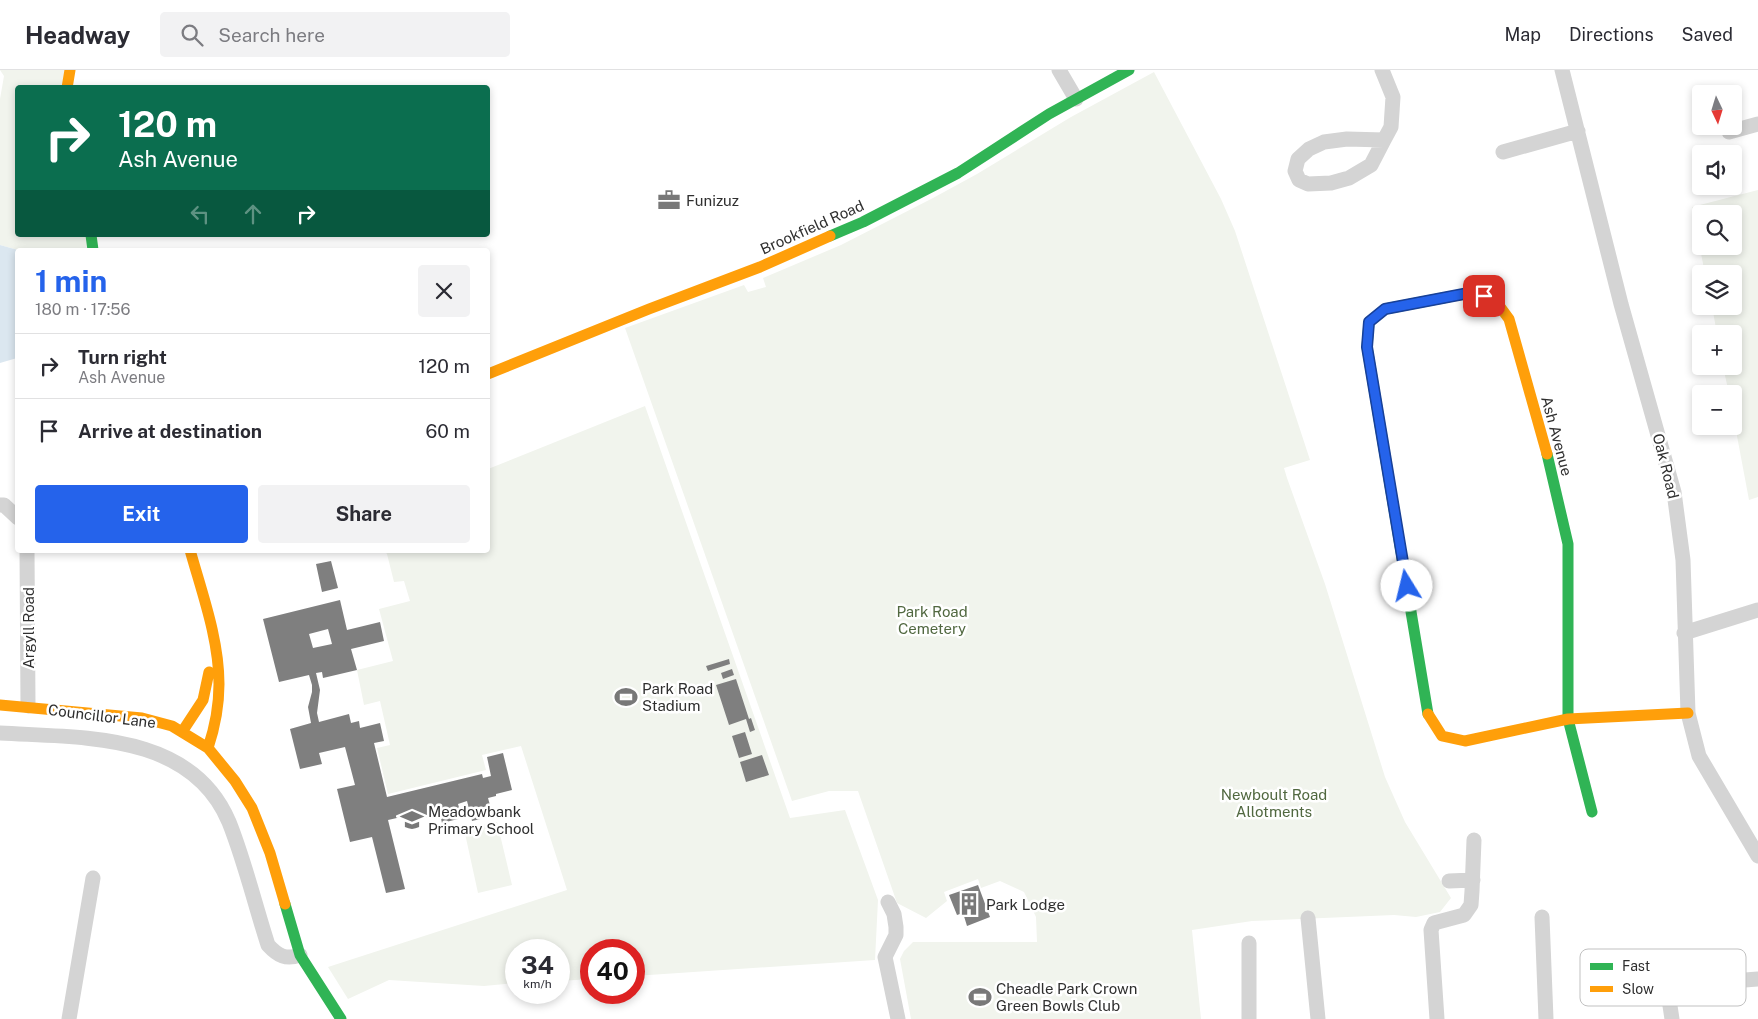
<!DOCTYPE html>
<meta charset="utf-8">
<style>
:root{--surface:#fff;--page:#f2f2f3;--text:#2b2b33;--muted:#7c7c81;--line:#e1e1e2;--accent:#2563eb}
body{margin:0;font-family:"Public Sans",sans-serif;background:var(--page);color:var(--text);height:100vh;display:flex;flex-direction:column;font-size:19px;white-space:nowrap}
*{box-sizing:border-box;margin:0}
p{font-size:16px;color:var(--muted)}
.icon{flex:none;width:28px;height:28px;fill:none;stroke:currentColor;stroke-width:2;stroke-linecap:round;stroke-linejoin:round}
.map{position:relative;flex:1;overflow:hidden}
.panel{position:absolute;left:15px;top:178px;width:475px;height:305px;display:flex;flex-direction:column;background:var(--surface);border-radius:5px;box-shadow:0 2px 8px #0003}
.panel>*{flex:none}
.top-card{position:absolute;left:15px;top:15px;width:475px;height:152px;border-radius:5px;box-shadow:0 2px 8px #0003;background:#0b6e4f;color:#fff;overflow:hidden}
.needle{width:32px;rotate:176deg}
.controls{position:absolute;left:1692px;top:15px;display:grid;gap:10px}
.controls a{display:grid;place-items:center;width:50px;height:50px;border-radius:5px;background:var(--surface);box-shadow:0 2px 8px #0003;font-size:25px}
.speed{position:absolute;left:505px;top:869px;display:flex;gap:10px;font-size:25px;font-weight:700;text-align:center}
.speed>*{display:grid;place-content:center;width:65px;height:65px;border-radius:50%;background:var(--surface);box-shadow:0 2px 8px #0003;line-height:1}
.speed small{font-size:12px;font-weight:400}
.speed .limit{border:8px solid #d22;background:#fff;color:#111}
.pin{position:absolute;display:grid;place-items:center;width:42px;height:42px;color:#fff;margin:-21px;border-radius:10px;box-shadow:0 2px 8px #0006}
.me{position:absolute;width:55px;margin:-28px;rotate:351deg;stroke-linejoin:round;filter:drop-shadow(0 0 4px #0008)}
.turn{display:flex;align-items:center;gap:18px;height:105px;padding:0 20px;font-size:22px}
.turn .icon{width:65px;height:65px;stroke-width:2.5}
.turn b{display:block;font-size:35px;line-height:42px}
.lanes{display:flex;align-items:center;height:48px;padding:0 20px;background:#0003;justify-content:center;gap:25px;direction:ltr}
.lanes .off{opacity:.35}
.round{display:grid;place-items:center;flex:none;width:52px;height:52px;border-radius:5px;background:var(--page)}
.headline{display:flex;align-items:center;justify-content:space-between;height:85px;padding:0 20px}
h1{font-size:30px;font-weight:700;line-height:38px;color:var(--accent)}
.cta{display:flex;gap:10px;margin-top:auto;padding:10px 20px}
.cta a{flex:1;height:58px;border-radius:5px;background:var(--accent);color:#fff;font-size:20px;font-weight:700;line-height:58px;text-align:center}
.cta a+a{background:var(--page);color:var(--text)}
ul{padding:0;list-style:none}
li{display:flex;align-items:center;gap:15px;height:65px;padding:0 20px;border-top:1px solid var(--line)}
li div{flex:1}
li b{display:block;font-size:19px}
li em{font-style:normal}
header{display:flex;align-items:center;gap:30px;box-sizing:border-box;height:70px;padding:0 25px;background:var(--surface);border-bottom:1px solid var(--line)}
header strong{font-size:24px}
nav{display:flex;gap:28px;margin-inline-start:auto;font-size:18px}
.search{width:350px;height:45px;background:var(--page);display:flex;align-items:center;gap:12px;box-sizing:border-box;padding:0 18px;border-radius:5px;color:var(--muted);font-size:19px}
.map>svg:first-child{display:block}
.green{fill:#f1f4ed;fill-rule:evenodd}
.water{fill:#dbe7f0}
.building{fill:#7f7f7f;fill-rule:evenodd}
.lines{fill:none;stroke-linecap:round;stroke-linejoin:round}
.street{stroke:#d4d4d4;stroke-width:15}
.fast{stroke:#30b455;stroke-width:11}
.slow{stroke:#ff9f0a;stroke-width:11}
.route-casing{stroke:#184099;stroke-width:12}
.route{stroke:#2563eb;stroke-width:9}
.labels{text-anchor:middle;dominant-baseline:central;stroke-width:5;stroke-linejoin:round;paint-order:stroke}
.poi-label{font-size:15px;fill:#2f2f2f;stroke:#fff;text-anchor:start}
.street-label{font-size:15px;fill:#2f2f2f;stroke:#fff}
.park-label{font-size:15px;fill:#516840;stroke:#fff}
.key{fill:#fff;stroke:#c1c1c1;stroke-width:1}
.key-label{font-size:14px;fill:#2f2f2f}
</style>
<header>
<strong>Headway</strong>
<div class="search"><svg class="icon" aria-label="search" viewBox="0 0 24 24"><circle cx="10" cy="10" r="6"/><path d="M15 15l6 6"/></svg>Search here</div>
<nav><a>Map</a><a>Directions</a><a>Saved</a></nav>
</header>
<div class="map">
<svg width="1758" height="949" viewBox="0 0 1758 949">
<rect width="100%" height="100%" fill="#fff"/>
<path class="green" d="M0,0H70L67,17L18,18V165H91L93,180H18L0,175V29L4,6Z
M1154,2L1221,129L1235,161L1310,390L1284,398L1287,408L1325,514L1385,707L1405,752L1451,828L1440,842L1416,847L1394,845L1252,851L1192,860L1201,949H911L900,889L904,881L913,872H1037L1036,847L1024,822L1000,811L981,818L978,809L944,822L947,831L926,848L897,833L858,721H829L792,731L625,258L744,215L748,222L766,217L763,208L841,175L933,128L977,104L1071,47Z
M1758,120V427L1749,430L1734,350V324H1729L1723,296H1734V264H1717L1712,236H1734V204H1705L1692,137ZM1701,144H1734V176H1701Z
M645,336L790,748L845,740L878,830L875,890L634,906V880H591V909L559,911V880H516V913L484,916L389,910L348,929L328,897L567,820L521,676L482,685L486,700L388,724L377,678L390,675L380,631L364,635L357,600L393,591L379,539L410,531L404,511L394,512L387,484L384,480H488V399Z
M497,752L512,815L478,823L464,759Z"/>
<path class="water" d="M0,175L18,180L17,288L0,293Z"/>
<path class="building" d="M331,491L338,518L322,522L316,494Z
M340,530L347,560L380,552L384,571L351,579L357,600L323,608L322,602L316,603L320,620L317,643L319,652L349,644L351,653L359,651L360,658L380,653L384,671L374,673L387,727L482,704L483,708L491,706L487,687L503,683L512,720L496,724V726L488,728L493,746L472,751L467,731L458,734L462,748L442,753L440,744L421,749L419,743L388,750L405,819L386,823L372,767L350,772L337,719L355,715L345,677L319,683L322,694L300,699L290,659L311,653L308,637L312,622V615L309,605L279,612L263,549ZM328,559L332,574L313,578L309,564Z
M729,589L730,594L708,601L706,596Z
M732,599L734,605L723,609L721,603Z
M736,609L749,649L751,648L755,660L750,662L746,649L729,655L716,615Z
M745,662L752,684L739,688L732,666Z
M762,685L769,705L746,712L740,692Z
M978,815L990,847L967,856L963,843L957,845L949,825Z"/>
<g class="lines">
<path class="street" d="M1059,0L1076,29
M1382,0L1393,27L1391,57L1384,70L1371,95L1349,108L1331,113L1308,114L1299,110L1295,101L1298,89L1309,79L1324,72L1347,69L1384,70
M1562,0L1621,234L1674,422L1683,490L1688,643L1699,686L1758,786
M1729,62L1758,54
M1503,82L1578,61
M0,435H4L18,448
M27,480L28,636
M1684,563L1758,540
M0,663C83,668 191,662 229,752C245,792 255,835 268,875C278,886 286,890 300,885
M1449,811L1473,810
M888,832L894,844L896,857V865L885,887L898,949
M1542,847L1546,949
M1308,848L1318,949
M1249,873V949
M69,949L93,808
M1437,949L1431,860L1434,853L1464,845L1471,835L1472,821L1474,770
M1672,949L1667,916L1758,909"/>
<path class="fast" d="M91,165L93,180
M830,166L863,152L958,103L1049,44L1129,0
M1547,384L1568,474V649L1592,742
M1428,644L1367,277L1369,252L1385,239L1448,227
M285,834L300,885L341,949"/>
<path class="slow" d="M67,18L70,0
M1448,227L1475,222L1495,230L1509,249L1547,384
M488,304L649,239L760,197L830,166
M190,480C202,523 219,569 219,614C219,636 215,657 208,678
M0,635L142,648L172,656L208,678L235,711L252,738L270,783L285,834
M1428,644L1442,666L1465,671L1568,649L1688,643
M182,662L203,630L209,602"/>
</g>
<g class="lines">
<defs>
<path id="route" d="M1407,516L1367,277L1369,252L1385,239L1474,222L1484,226"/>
</defs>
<use href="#route" class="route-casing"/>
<use href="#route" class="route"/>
</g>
<defs>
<symbol id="office-bare" viewBox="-9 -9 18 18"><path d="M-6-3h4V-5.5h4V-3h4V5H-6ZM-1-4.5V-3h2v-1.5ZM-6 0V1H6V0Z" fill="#787878" stroke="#fff" stroke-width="2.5" paint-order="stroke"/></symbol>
<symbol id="stadium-bare" viewBox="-9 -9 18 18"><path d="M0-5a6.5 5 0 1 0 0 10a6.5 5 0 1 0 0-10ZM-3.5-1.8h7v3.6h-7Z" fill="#787878" stroke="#fff" stroke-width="2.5" paint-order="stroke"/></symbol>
<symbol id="school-bare" viewBox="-9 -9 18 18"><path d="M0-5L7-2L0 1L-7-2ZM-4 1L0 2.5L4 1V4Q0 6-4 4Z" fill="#787878" stroke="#fff" stroke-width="2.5" paint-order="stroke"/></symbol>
<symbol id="building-bare" viewBox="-9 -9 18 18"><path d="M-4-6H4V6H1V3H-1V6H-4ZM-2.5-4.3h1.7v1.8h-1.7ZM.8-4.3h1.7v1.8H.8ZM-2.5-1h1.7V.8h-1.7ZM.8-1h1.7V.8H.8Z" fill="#787878" stroke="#fff" stroke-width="2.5" paint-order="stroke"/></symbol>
</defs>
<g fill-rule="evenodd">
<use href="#office-bare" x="653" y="114" width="32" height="32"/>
<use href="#stadium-bare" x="610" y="611" width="32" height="32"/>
<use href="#school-bare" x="396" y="734" width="32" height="32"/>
<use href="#building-bare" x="953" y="818" width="32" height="32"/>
<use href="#stadium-bare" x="964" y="911" width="32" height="32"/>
</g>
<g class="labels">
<g class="poi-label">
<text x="686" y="130">Funizuz</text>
<text x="642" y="618">Park Road<tspan x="642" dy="17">Stadium</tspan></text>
<text x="428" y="741">Meadowbank<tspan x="428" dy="17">Primary School</tspan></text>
<text x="986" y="834">Park Lodge</text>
<text x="996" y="918">Cheadle Park Crown<tspan x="996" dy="17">Green Bowls Club</tspan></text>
</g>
<g class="street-label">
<text transform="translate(812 157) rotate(-24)">Brookfield Road</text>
<text transform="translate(1557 366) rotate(75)">Ash Avenue</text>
<text transform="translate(1666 396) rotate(76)">Oak Road</text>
<text transform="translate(28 558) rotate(-90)">Argyll Road</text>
<text transform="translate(102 646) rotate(7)">Councillor Lane</text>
</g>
<g class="park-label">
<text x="932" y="541">Park Road<tspan x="932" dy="17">Cemetery</tspan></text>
<text x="1274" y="724">Newboult Road<tspan x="1274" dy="17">Allotments</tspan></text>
</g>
</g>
<rect x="1580" y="879" width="166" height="57" rx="8" class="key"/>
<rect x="1590" y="893" width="23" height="7" fill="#30b455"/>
<rect x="1590" y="916" width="23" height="6" fill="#ff9f0a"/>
<g class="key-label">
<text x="1622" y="901">Fast</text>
<text x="1622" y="924">Slow</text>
</g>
</svg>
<div class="controls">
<a><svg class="needle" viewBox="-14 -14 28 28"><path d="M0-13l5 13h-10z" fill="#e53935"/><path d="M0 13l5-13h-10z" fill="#7c7c81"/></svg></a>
<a><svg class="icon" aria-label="sound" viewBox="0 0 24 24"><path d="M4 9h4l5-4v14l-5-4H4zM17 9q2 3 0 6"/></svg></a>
<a><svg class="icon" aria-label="search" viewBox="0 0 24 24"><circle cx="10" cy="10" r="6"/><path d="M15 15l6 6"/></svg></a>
<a><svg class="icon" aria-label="layers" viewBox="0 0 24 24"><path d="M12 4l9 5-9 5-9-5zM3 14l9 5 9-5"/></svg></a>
<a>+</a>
<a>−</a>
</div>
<div class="speed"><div>34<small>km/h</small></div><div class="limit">40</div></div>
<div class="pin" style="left:1484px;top:226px;background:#d93025"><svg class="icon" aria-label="arrive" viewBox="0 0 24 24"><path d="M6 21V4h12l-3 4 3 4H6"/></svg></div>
<svg class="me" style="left:1407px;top:516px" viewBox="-20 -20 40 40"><circle r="19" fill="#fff"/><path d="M0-13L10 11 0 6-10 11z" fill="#2563eb"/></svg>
<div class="top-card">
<div class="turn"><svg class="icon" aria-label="right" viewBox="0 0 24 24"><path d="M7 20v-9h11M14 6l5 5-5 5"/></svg><div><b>120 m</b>Ash Avenue</div></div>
<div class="lanes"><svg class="icon off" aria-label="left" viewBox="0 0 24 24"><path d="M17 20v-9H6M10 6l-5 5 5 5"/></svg><svg class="icon off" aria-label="ahead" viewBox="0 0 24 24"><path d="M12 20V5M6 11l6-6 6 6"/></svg><svg class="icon" aria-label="right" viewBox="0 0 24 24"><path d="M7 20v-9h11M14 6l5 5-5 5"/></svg></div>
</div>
<section class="panel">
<div class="headline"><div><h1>1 min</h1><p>180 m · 17:56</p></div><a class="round"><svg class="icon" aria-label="close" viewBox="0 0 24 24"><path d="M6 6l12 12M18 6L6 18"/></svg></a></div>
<ul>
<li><svg class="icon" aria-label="right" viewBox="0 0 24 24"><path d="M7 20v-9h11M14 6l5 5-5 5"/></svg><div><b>Turn right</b><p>Ash Avenue</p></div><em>120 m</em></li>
<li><svg class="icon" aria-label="arrive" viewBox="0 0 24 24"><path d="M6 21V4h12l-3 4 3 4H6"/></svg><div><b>Arrive at destination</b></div><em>60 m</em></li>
</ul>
<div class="cta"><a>Exit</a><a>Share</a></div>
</section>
</div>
